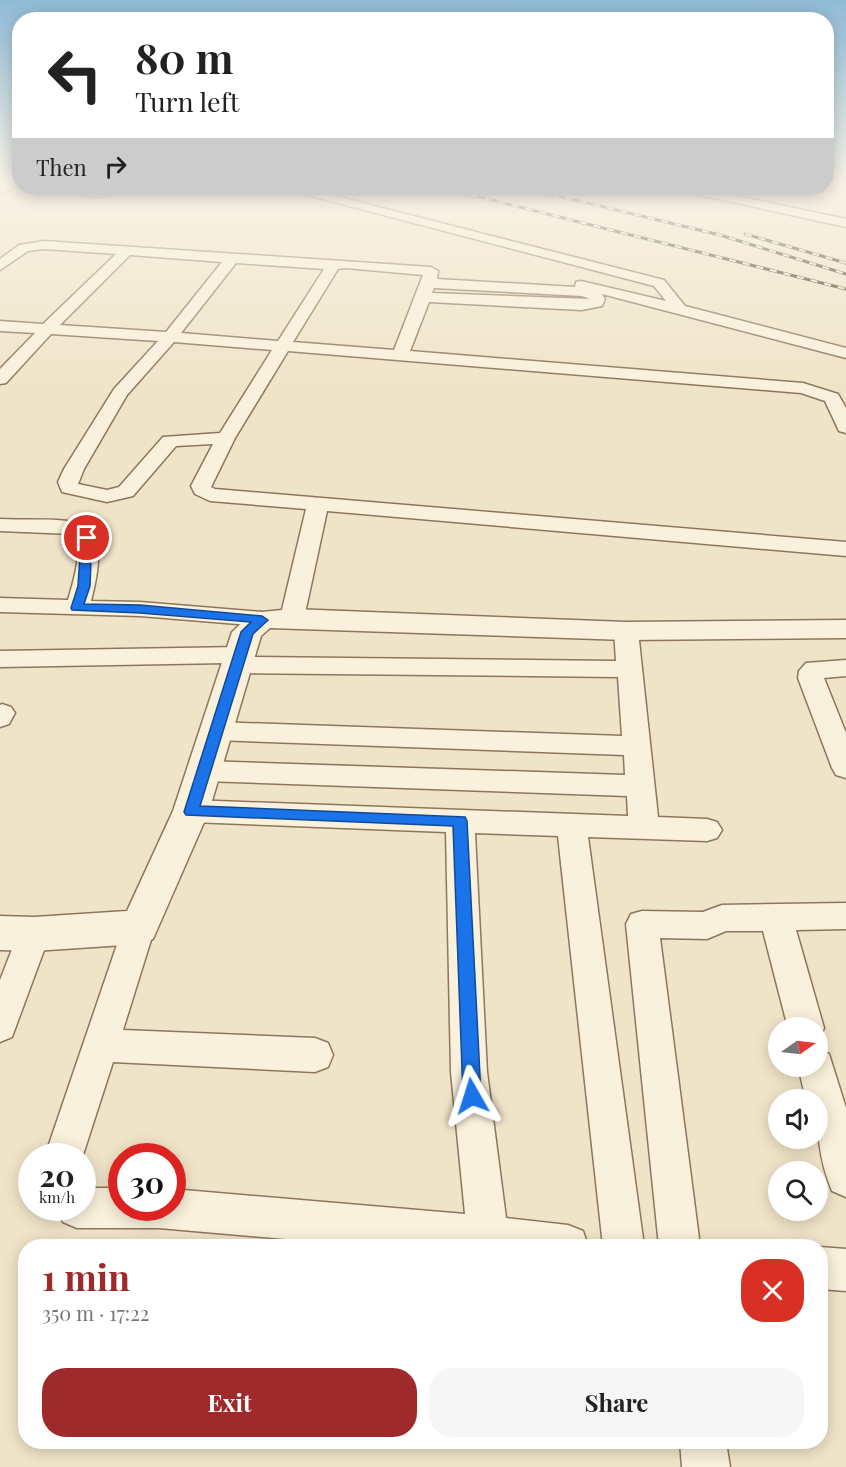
<!DOCTYPE html>
<meta charset="utf-8">
<style>
:root{--surface:#fff;--page:#f6f6f6;--text:#222;--muted:#767676;--accent:#9e2a2b}
body{margin:0;font-family:"Playfair Display",serif;background:var(--page);color:var(--text);height:100vh;display:flex;flex-direction:column;font-size:22px;white-space:nowrap}
*{box-sizing:border-box;margin:0}
p{font-size:20px;color:var(--muted)}
.icon{flex:none;width:33px;height:33px;fill:none;stroke:currentColor;stroke-width:2;stroke-linecap:round;stroke-linejoin:round}
.map{position:relative;flex:1;overflow:hidden}
.sheet{position:absolute;left:18px;top:1239px;width:810px;height:210px;display:flex;flex-direction:column;background:var(--surface);border-radius:24px;box-shadow:0 3px 15px #0003}
.sheet>*{flex:none}
.banner{position:absolute;left:12px;top:12px;width:822px;height:183px;border-radius:24px;box-shadow:0 3px 15px #0003;background:#fff;color:var(--text);overflow:hidden}
.needle{width:39px;rotate:76deg}
.buttons{position:absolute;left:768px;top:1017px;display:grid;gap:12px}
.buttons a{display:grid;place-items:center;width:60px;height:60px;border-radius:50%;background:var(--surface);box-shadow:0 3px 15px #0003;font-size:30px}
.speed{position:absolute;left:18px;top:1143px;display:flex;gap:12px;font-size:30px;font-weight:700;text-align:center}
.speed>*{display:grid;place-content:center;width:78px;height:78px;border-radius:50%;background:var(--surface);box-shadow:0 3px 15px #0003;line-height:1}
.speed small{font-size:15px;font-weight:400}
.speed .limit{border:9px solid #d22;background:#fff;color:#111}
.pin{position:absolute;display:grid;place-items:center;width:51px;height:51px;color:#fff;margin:-26px;border:3px solid #fff;border-radius:50%;box-shadow:0 2px 6px #0007}
.me{position:absolute;width:66px;margin:-33px;rotate:354deg;stroke-linejoin:round;filter:drop-shadow(0 0 4px #0008)}
.turn{display:flex;align-items:center;gap:21px;height:126px;padding:0 24px;font-size:27px}
.turn .icon{width:78px;height:78px;stroke-width:2.5}
.turn b{display:block;font-size:42px;line-height:51px}
.then{display:flex;align-items:center;height:57px;padding:0 24px;background:#0003;gap:12px;font-size:22px}
.round{display:grid;place-items:center;flex:none;width:63px;height:63px;border-radius:24px;background:var(--page)}
.overview{display:flex;align-items:center;justify-content:space-between;height:102px;padding:0 24px}
h1{font-size:36px;font-weight:700;line-height:45px;color:var(--accent)}
.action{display:flex;gap:12px;margin-top:auto;padding:12px 24px}
.action a{flex:1;height:69px;border-radius:24px;background:var(--accent);color:#fff;font-size:24px;font-weight:700;line-height:69px;text-align:center}
.action a+a{background:var(--page);color:var(--text)}
.map>svg:first-child{display:block}
.lines{fill:none;stroke-linecap:round;stroke-linejoin:round}
.minor-casing{stroke:#8d765c;stroke-width:3}
.tertiary-casing{stroke:#8d765c;stroke-width:3}
.minor{fill:#faf1dc;fill-rule:evenodd}
.tertiary{fill:#faf1dc;fill-rule:evenodd}
.rail-casing{stroke:#3d2e20;stroke-width:3}
.rail{stroke:#f7eed8;stroke-width:2;stroke-dasharray:7;stroke-linecap:butt}
.route{fill:#1a73e8;stroke:#114b97;stroke-width:1.5}
</style>
<div class="map">
<svg width="846" height="1467" viewBox="0 0 846 1467">
<rect width="100%" height="100%" fill="#f0e4c8"/>
<g class="lines">
<defs>
<path id="minor" d="M12,180H20V186L0,194V186Z
M67,188H94L112,190L114,193C106,200 75,195 67,188Z
M286,188H304L664,280L685,306L846,348V358L602,294L605,299L602,306L582,310L429,302L410,351L803,383L838,394L846,408V433L839,431L825,401L801,393L288,351L235,438L211,487L215,489L846,542V556L327,511L304,618L300,623L292,625L284,623L280,618L306,509L210,501L195,494L191,486L213,444L176,446L133,496L107,502L62,492L58,482L64,469L114,389L158,341L51,334L6,383L0,384V369L35,333L0,331V321L43,324L116,254L44,249L28,251L0,270V259L19,245L44,241L431,267L438,271L437,279L575,287L576,282L581,281L666,301L654,286L288,190ZM130,255L222,262L166,332L60,325ZM236,263L324,269L278,341L181,333ZM346,268L423,275L394,350L293,342L338,269ZM434,288L582,296L590,299L432,293ZM174,342L272,350L220,433L163,437L119,487L107,490L78,484L84,469L127,395Z
M680,188H700L846,219V227L686,192Z
M0,519C73,522 116,505 91,601L140,602L262,612L270,614L274,619L270,624L262,626L140,616L0,612V598L68,600C73,582 85,549 71,534L0,531Z
M626,624L635,626L638,631L658,817L707,819L717,822L722,830L717,838L707,841L588,837L644,1246H603L558,836L475,833L487,1072L506,1218L568,1225L583,1231L588,1246H365L159,1228H77L63,1222L57,1208H82V1188H122V1208H172V1189L465,1214L451,1072L446,832L191,822L181,819L176,811L181,803L191,800L628,816L627,796L204,781L194,778L190,771L194,764L204,761L625,775L624,755L216,740L206,738L203,731L206,724L216,722L622,736L618,677L237,673L228,671L226,663L0,667V651L240,647L249,649L252,655L251,657L616,661L614,631L617,626Z
M846,660V676L824,678L846,733V778L836,775L832,768L798,678L799,671L806,663Z
M2,704L11,707L15,713L9,724L0,727V705Z
M846,903V929L796,930L824,1028L818,1040V1028H788L763,931H726L707,939L660,938L700,1246H659L626,924L631,914L642,911L703,912L722,905Z
M139,913L150,917L155,927L123,1030L315,1038L328,1043L333,1055L328,1067L315,1072L113,1062L82,1158L45,1156L123,927L128,917Z
M34,920L46,924L50,934L12,1037L0,1042V980L22,924Z
M818,1050L829,1054L846,1108V1197L832,1191C818,1156 818,1136 818,1100H806L798,1066H818Z
M820,1247L846,1249V1291L820,1289Z
M680,1442H726L730,1467H682Z"/>
<path id="tertiary" d="M292,609L626,622L846,620V638L626,640L270,628L261,636L209,811L153,939L139,944L34,951L0,950V916L34,917L127,911L173,811L232,632L252,613Z"/>
</defs>
<use href="#minor" class="minor-casing"/>
<use href="#tertiary" class="tertiary-casing"/>
<use href="#minor" class="minor"/>
<use href="#tertiary" class="tertiary"/>
<defs>
<path id="rail" d="M444,188L846,289
M525,188L720,235L846,274
M745,234L846,263"/>
</defs>
<use href="#rail" class="rail-casing"/>
<use href="#rail" class="rail"/>
</g>
<linearGradient id="sky" x2="0" y2="1"><stop stop-color="#8fbad6"/><stop offset="0.47" stop-color="#f8f3e6"/><stop offset="1" stop-color="#f8f3e6" stop-opacity="0"/></linearGradient>
<rect width="846" height="386" fill="url(#sky)"/>
<path class="route" d="M87,535L92,538L90,586L84,604L140,605L262,616L268,620L253,634L200,806L465,817L467,821L481,1096L479,1102L472,1105L465,1102L463,1096L453,826L186,815L184,812L241,632L251,622L140,613L72,610L71,608L78,586L81,538Z"/>
</svg>
<div class="buttons">
<a><svg class="needle" viewBox="-14 -14 28 28"><path d="M0-13l5 13h-10z" fill="#e53935"/><path d="M0 13l5-13h-10z" fill="#767676"/></svg></a>
<a><svg class="icon" aria-label="sound" viewBox="0 0 24 24"><path d="M4 9h4l5-4v14l-5-4H4zM17 9q2 3 0 6"/></svg></a>
<a><svg class="icon" aria-label="search" viewBox="0 0 24 24"><circle cx="10" cy="10" r="6"/><path d="M15 15l6 6"/></svg></a>
</div>
<div class="speed"><div>20<small>km/h</small></div><div class="limit">30</div></div>
<div class="pin" style="left:87px;top:538px;background:#d93025"><svg class="icon" aria-label="arrive" viewBox="0 0 24 24"><path d="M6 21V4h12l-3 4 3 4H6"/></svg></div>
<svg class="me" style="left:472px;top:1096px" viewBox="-20 -20 40 40"><path d="M0-17L14 15 0 8-14 15z" fill="#1a73e8" stroke="#fff" stroke-width="4"/></svg>
<div class="banner">
<div class="turn"><svg class="icon" aria-label="left" viewBox="0 0 24 24"><path d="M17 20v-9H6M10 6l-5 5 5 5"/></svg><div><b>80 m</b>Turn left</div></div>
<div class="then">Then<svg class="icon" aria-label="right" viewBox="0 0 24 24"><path d="M7 20v-9h11M14 6l5 5-5 5"/></svg></div>
</div>
<section class="sheet">
<div class="overview"><div><h1>1 min</h1><p>350 m · 17:22</p></div><a class="round" style="background:#d93025;color:#fff"><svg class="icon" aria-label="close" viewBox="0 0 24 24"><path d="M6 6l12 12M18 6L6 18"/></svg></a></div>
<div class="action"><a>Exit</a><a>Share</a></div>
</section>
</div>
